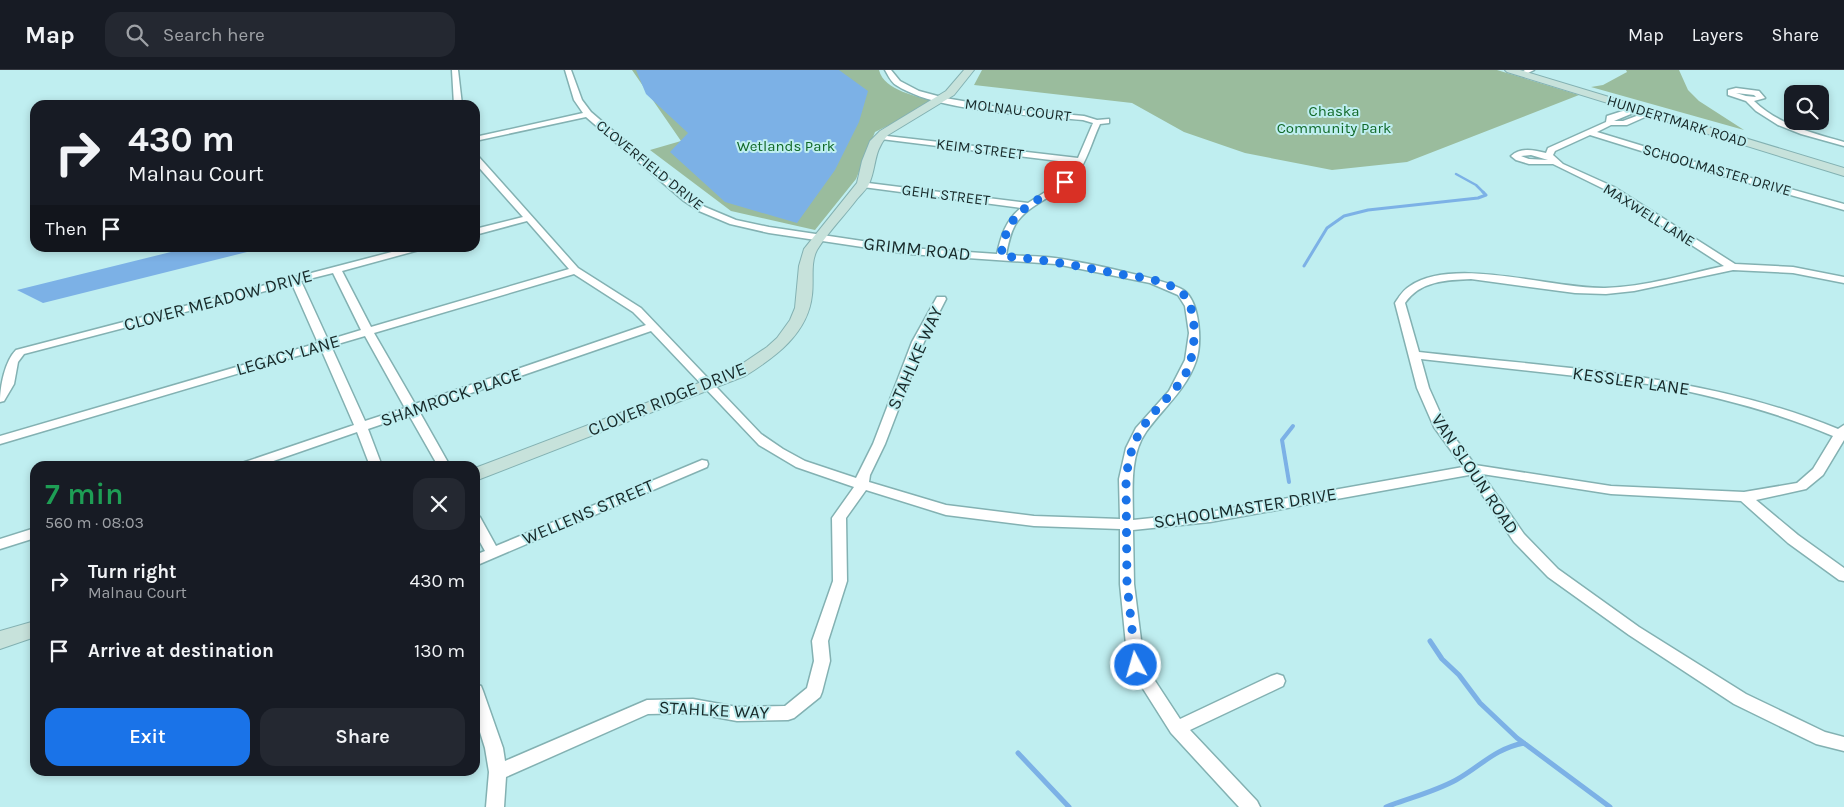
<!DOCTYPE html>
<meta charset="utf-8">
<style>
:root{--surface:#171b24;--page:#242831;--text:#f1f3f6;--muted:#9ea1a6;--line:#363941;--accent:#1a73e8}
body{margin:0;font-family:Karla,sans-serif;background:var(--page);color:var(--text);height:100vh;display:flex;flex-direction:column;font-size:19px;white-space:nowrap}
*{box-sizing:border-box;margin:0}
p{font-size:16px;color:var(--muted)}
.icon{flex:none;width:28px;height:28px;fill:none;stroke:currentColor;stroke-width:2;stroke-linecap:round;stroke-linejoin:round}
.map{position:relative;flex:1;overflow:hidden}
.side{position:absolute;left:30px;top:391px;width:450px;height:315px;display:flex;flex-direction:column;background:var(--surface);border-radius:15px;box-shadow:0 2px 8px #0003}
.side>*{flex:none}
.top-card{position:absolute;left:30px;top:30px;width:450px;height:152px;border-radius:15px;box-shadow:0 2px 8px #0003;background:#171b24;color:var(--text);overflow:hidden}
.controls{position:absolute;left:1784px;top:15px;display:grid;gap:10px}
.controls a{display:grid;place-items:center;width:45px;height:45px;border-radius:10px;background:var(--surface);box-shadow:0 2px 8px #0003;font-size:25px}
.pin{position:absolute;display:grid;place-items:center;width:42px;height:42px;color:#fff;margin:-21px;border-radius:10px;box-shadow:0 2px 8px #0006}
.me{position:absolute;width:55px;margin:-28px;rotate:354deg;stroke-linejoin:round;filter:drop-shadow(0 0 4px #0008)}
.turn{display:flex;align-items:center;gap:18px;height:105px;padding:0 15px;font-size:22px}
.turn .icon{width:65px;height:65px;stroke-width:2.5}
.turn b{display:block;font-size:35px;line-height:42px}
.then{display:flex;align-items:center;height:48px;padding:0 15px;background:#0003;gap:10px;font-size:19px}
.round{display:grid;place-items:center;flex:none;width:52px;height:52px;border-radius:15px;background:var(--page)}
.summary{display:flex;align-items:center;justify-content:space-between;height:85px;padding:0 15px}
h1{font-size:30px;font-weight:600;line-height:38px;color:#1e9e55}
.button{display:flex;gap:10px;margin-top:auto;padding:10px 15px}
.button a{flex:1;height:58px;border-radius:15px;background:var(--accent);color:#fff;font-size:20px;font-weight:600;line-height:58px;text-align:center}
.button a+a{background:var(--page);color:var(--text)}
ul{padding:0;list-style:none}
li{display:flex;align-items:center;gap:15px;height:70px;padding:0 15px}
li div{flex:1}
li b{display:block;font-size:19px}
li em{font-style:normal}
header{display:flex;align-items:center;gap:30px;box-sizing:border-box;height:70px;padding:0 25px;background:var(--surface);border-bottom:1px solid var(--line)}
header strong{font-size:24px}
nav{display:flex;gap:28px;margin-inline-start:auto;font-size:18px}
.search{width:350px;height:45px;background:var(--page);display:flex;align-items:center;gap:12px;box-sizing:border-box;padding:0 18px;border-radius:15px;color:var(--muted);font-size:19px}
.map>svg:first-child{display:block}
.green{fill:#9abc9d}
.water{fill:#7cb1e6}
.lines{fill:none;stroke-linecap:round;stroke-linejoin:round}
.stream-far3{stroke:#7cb1e6;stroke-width:2.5}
.stream-far2{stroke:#7cb1e6;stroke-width:3}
.stream-far1{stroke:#7cb1e6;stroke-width:4}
.stream{stroke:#7cb1e6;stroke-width:5}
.street-casing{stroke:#83b1b2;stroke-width:3}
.secondary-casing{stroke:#83b1b2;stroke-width:2}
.street{fill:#fff;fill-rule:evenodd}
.secondary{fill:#c7e2db;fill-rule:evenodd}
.route{stroke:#1a73e8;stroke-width:9;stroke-dasharray:0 16.2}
.labels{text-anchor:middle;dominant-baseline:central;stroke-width:4;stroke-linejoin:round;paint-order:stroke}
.far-street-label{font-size:15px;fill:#172929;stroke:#bfeef0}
.far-park-label{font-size:15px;fill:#116928;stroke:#bfeef0}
.street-label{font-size:18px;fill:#172929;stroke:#bfeef0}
</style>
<header>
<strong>Map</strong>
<div class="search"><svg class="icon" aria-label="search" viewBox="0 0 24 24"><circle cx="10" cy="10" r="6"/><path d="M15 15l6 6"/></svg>Search here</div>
<nav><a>Map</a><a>Layers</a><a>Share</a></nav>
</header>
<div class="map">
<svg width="1844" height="737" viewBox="0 0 1844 737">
<rect width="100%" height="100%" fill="#bfeef0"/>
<path class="green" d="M632,0H879C884,21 918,26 936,32L875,62L856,109L815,160L731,141L650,80L681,71Z
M982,0H1497L1579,25L1407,92L1332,100L1245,83L1184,62L1132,33L974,15Z
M1626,0H1679L1688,20L1699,31L1744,60L1591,17L1603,15L1627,2Z"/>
<path class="water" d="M636,0H839L868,21L859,52L835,100L797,153L725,132L670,82L688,63L646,24Z
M187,178H263L43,233L17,220Z"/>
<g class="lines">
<path class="stream-far3" d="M1456,104L1476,115L1484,123"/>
<path class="stream-far2" d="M1304,196L1327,158L1344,146L1368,140L1478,128L1486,125L1483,122"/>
<path class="stream-far1" d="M1289,412L1282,370L1293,356"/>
<path class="stream" d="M1430,571L1442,589L1459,605L1480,633L1517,668L1610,737
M1018,683L1069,737
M1386,737C1409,728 1434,722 1456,710C1481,696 1494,679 1524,673"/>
<defs>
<path id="street" d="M452,0H458L462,35H454Z
M565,0H571L582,30L591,42L690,127L705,137L736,150L769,157L909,178L997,184C1001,166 1006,150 1021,138L863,117L859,114L860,112L1028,133L1058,114L1069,103L1075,93L881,69H878V65L1078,88L1093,53L1083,50C1033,45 937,42 896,15C891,12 888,5 885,0H891L900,11L919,21L945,28L1009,39L1084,46L1097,50L1109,49V53L1100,54C1092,71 1087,92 1075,107C1059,126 1028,133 1015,155C1010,164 1008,175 1006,185C1022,186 1039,186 1055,188C1076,191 1174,210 1186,222C1200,236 1202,273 1196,291C1186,320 1163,338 1146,362C1129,386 1133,422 1133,450L1210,442L1463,397L1434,357L1417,318L1395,233C1399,227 1403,220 1410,216C1454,186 1552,219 1605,218C1645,217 1686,204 1724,196L1608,121L1553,94H1529L1516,90L1511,86C1521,77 1534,80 1546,83L1548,78L1606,52L1607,46L1635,37H1638V41L1614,51H1623L1650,41L1654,43L1627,55H1611L1597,62L1715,98L1844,134V140L1709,102L1590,65L1555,81L1553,85L1563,94L1614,117L1735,194L1793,197L1844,207V213L1793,203L1733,200L1634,221L1606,224L1575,223L1471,209C1446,210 1420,211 1405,233L1419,282C1560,298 1705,304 1838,359L1844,355V370L1823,405L1806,419L1756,430L1798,465L1844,498V511L1839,510L1788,473L1741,431L1611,424L1482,404L1524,464L1558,499L1639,557L1746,624L1825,662L1844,667V681L1816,674L1734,634L1629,565L1548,507L1514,472L1469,405L1210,452L1133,460L1134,514L1144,594L1180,649L1271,606L1277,604L1283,606L1285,611L1283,616L1190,660L1257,731L1260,737H1239L1171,663L1128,595L1120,514V459L1034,456L946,445L866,420L846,448L847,511L828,571L830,591L822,622L820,627L794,648L788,650L737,651L693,643L648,644L506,707L504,737H486L489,702L485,678L475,646V614L481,616L483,621L503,678L505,691L647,630L693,629L737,637L785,636L807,618L814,591L812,571L833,511L832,448L854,417L796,397L759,375L651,261L419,341L450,396H438L409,345L368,359L382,396H370L357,362L259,396H241L242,393L354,355L321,279L0,374V366L318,273L292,214L24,284L18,292L14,314L4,331L0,332C0,316 5,291 16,280L407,178H421L419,180L342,201L371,257L569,199L527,151L475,165V159L523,147L475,93V86H478L578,198L641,238L761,364L783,379L805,391L856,408L873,374L912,272L937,227H945L946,229L924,272L885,374L870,405L869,412L946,435L1034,446L1120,449L1119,409L1126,378L1136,358L1169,321L1185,290L1189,263L1185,236L1178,225L1150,213L1056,194L909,184L769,163L730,154L699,141L684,131L586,47L475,71V67L583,43L574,30ZM1531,85L1548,90L1529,89L1521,86ZM333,203L361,260L328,270L301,211ZM574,204L633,242L646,255L415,334L374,263ZM365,266L405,338L365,351L331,276ZM1421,289L1657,315C1718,327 1777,342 1833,366L1813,399L1797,413L1744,422L1611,416L1475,395L1446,356L1429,318Z
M1525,0H1534L1524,5H1520V3Z
M1736,18L1759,21L1765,28L1754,31C1779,55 1812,63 1844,72V76L1801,64L1778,55L1756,41L1746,31L1728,25V20ZM1736,23L1754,25L1756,27L1746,26Z
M702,390L707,391L708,394L707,397L475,496V485L485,481L475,463V445L480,447L496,476Z
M35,458V468L0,479V469Z"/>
<path id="secondary" d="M964,0H974L954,25L888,65C873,81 877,96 869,114C867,119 861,124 857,129C845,145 828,162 817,180C810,193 814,210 812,225C808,264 775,287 745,306L475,411V398L733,300L767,277L777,268L790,250L795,238L799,196L804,179L857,113L862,91L870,71L880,61L946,21Z
M1505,0H1520L1844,98V106L1507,2Z
M35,551V567L0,579V561Z"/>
</defs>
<use href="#street" class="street-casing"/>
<use href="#secondary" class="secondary-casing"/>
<use href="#street" class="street"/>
<use href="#secondary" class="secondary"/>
</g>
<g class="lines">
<path class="route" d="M1065,112C1031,137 1007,138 1001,186C1040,189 1075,195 1113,203C1135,207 1164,208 1182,223C1199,238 1196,284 1186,303C1174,325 1152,340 1140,362C1131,377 1128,393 1126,409L1127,514L1136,595"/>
</g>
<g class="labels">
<g class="far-street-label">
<text transform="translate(1018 40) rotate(7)">MOLNAU COURT</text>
<text transform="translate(1677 51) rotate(17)">HUNDERTMARK ROAD</text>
<text transform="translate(980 79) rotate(7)">KEIM STREET</text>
<text transform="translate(650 95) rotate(39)">CLOVERFIELD DRIVE</text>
<text transform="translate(1717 100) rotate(16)">SCHOOLMASTER DRIVE</text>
<text transform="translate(946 125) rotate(7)">GEHL STREET</text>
<text transform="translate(1649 145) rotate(32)">MAXWELL LANE</text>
</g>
<g class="far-park-label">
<text x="1334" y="41">Chaska<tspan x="1334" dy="17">Community Park</tspan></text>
<text x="786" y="76">Wetlands Park</text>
</g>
<g class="street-label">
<text transform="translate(917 179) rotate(6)">GRIMM ROAD</text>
<text transform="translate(218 230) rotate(-15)">CLOVER MEADOW DRIVE</text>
<text transform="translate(288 285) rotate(-16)">LEGACY LANE</text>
<text transform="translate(915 288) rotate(-66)">STAHLKE WAY</text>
<text transform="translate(1631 311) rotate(8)">KESSLER LANE</text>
<text transform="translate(451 327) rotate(-19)">SHAMROCK PLACE</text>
<text transform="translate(667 329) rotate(-22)">CLOVER RIDGE DRIVE</text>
<text transform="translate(1475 404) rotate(56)">VAN SLOUN ROAD</text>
<text transform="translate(1245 438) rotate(-9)">SCHOOLMASTER DRIVE</text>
<text transform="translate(588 442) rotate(-23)">WELLENS STREET</text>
<text transform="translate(714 640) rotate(3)">STAHLKE WAY</text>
</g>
</g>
</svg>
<div class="controls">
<a><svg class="icon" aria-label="search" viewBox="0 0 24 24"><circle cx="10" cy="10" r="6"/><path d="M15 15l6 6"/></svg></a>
</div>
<div class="pin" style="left:1065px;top:112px;background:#d93025"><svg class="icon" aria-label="arrive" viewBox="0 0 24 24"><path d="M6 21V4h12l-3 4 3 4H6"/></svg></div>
<svg class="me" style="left:1136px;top:595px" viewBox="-20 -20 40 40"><circle r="17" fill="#1a73e8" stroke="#fff" stroke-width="3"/><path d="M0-11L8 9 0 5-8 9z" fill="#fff"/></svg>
<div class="top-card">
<div class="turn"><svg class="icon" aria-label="right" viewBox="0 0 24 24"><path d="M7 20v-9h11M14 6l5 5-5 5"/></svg><div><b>430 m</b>Malnau Court</div></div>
<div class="then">Then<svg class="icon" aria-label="arrive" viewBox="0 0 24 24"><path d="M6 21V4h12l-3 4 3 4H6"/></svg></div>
</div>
<section class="side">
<div class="summary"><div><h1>7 min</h1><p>560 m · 08:03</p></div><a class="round"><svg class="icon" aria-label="close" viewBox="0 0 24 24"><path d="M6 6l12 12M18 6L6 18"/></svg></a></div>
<ul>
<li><svg class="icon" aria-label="right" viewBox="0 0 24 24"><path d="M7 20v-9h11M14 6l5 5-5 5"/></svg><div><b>Turn right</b><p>Malnau Court</p></div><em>430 m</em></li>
<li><svg class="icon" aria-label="arrive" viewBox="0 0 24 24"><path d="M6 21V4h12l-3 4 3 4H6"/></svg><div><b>Arrive at destination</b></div><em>130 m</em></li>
</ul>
<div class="button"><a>Exit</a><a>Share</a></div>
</section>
</div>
